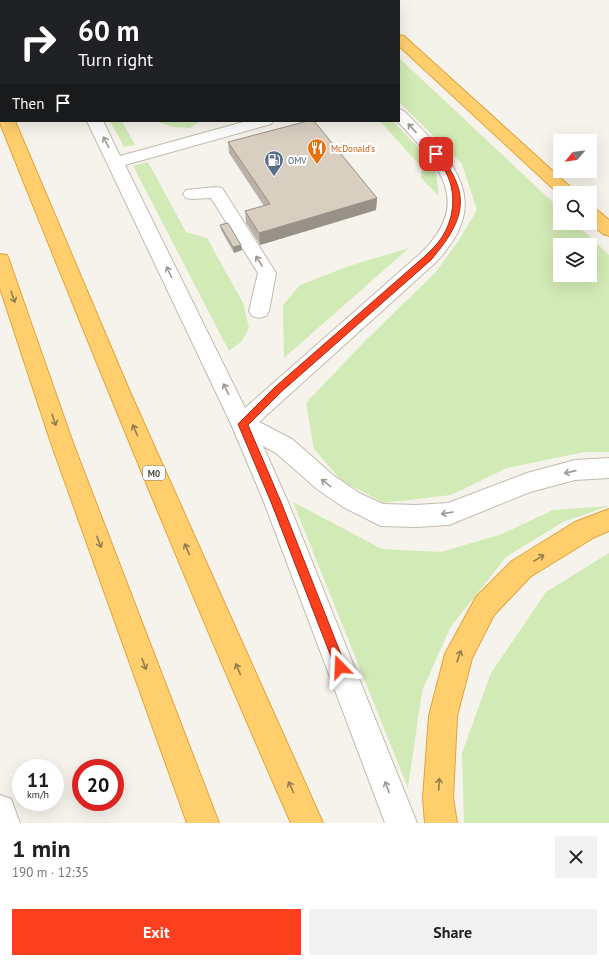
<!DOCTYPE html>
<meta charset="utf-8">
<style>
:root{--surface:#fff;--page:#f2f2f2;--text:#202124;--muted:#757577;--accent:#fc3f1d}
body{margin:0;font-family:"PT Sans",sans-serif;background:var(--page);color:var(--text);height:100vh;display:flex;flex-direction:column;font-size:15px;white-space:nowrap}
*{box-sizing:border-box;margin:0}
p{font-size:13px;color:var(--muted)}
.icon{flex:none;width:22px;height:22px;fill:none;stroke:currentColor;stroke-width:2;stroke-linecap:round;stroke-linejoin:round}
.map{position:relative;height:823px;overflow:hidden}
.side{display:flex;flex-direction:column;background:var(--surface);flex:1}
.side>*{flex:none}
.hud{position:absolute;left:0px;top:0px;width:400px;height:122px;box-shadow:0 4px 16px #0002;background:#202124;color:#fff;overflow:hidden}
.needle{width:26px;rotate:241deg}
.controls{position:absolute;left:553px;top:134px;display:grid;gap:8px}
.controls a{display:grid;place-items:center;width:44px;height:44px;border-radius:0px;background:var(--surface);box-shadow:0 4px 16px #0002;font-size:20px}
.speed{position:absolute;left:12px;top:759px;display:flex;gap:8px;font-size:20px;font-weight:700;text-align:center}
.speed>*{display:grid;place-content:center;width:52px;height:52px;border-radius:50%;background:var(--surface);box-shadow:0 4px 16px #0002;line-height:1}
.speed small{font-size:10px;font-weight:400}
.speed .limit{border:6px solid #d22;background:#fff;color:#111}
.pin{position:absolute;display:grid;place-items:center;width:34px;height:34px;color:#fff;margin:-17px;border-radius:8px;box-shadow:0 2px 6px #0006}
.me{position:absolute;width:44px;margin:-22px;rotate:339deg;stroke-linejoin:round;filter:drop-shadow(0 0 3px #0008)}
.turn{display:flex;align-items:center;gap:14px;height:84px;padding:0 12px;font-size:18px}
.turn .icon{width:52px;height:52px;stroke-width:2.5}
.turn b{display:block;font-size:28px;line-height:34px}
.then{display:flex;align-items:center;height:38px;padding:0 12px;background:#0003;gap:8px;font-size:15px}
.round{display:grid;place-items:center;flex:none;width:42px;height:42px;border-radius:0px;background:var(--page)}
.summary{display:flex;align-items:center;justify-content:space-between;height:68px;padding:0 12px}
h1{font-size:24px;font-weight:600;line-height:30px}
.action{display:flex;gap:8px;margin-top:auto;padding:8px 12px}
.action a{flex:1;height:46px;border-radius:0px;background:var(--accent);color:#fff;font-size:16px;font-weight:600;line-height:46px;text-align:center}
.action a+a{background:var(--page);color:var(--text)}
.map>svg:first-child{display:block}
.green{fill:#d2eab5;fill-rule:evenodd}
.lines{fill:none;stroke-linecap:round;stroke-linejoin:round}
.minor-casing{stroke:#c2bbae;stroke-width:2}
.highway-casing{stroke:#e0a43c;stroke-width:2}
.minor{fill:#fff;fill-rule:evenodd}
.highway{fill:#ffcf6e;fill-rule:evenodd}
.wall{fill:#bab2a6}
.shaded-wall{fill:#979187}
.building{fill:#d8cfc1;stroke:#979187}
.oneway{stroke:#9c9892}
.oneway2{stroke:#937c4e}
.route{fill:#fc3f1d;stroke:#a42913}
.labels{text-anchor:middle;dominant-baseline:central;stroke-width:4;stroke-linejoin:round;paint-order:stroke}
.far-food-label{font-size:9px;fill:#c56008;stroke:#fff;text-anchor:start}
.far-service-label{font-size:9px;fill:#4e5e75;stroke:#fff;text-anchor:start}
.shield{fill:#fff;stroke:#817c74;stroke-width:1}
.shield-label{font-size:9px;font-weight:bold;fill:#4b4439}
</style>
<div class="map">
<svg width="609" height="823" viewBox="0 0 609 823">
<rect width="100%" height="100%" fill="#f6f3ec"/>
<path class="green" d="M399,58L560,209V223H575L609,255V452H585L507,468L451,495L384,503L342,481L314,449L306,403L364,342L435,273L459,240L477,210L462,164L399,102ZM560,245H590V275H560Z
M110,121H122L135,145L124,147Z
M156,121H197L198,122L190,128L173,127Z
M380,121H393L435,165L439,196L421,178L422,168Z
M148,162L186,232L207,238L243,303L249,328L242,341L229,351L133,166Z
M409,248L284,358L283,305L300,285L349,266Z
M293,502L382,549L441,552L502,534L553,510L609,506L563,522L506,557L450,628L422,691L408,788Z
M609,553V823H464L462,753L491,673L546,592Z"/>
<g class="lines">
<defs>
<path id="minor" d="M28,0H40V1H28Z
M128,0H140V1H128Z
M287,0H300V1H287Z
M399,109L404,111C452,160 496,200 435,263L259,422L292,439L333,475L359,493L383,504L416,505L448,503L527,473L575,460L609,458V478L575,480L530,492L449,525L416,527L381,526L343,507L317,489L276,453L263,446L288,502L417,823H385L264,502L231,424L87,121H103L120,156L247,121H273L271,124L125,165L245,408L421,253C475,201 437,163 397,121H399Z
M216,187L222,188L276,273L269,311L266,316L259,318L252,316L249,311L258,273L211,198L192,199L186,198L183,194L186,190Z
M0,795L11,799L20,823H0Z"/>
<path id="highway" d="M350,0H363V1H350Z
M399,35L404,36L577,193H560V195L399,46Z
M0,98L1,99V110L0,109Z
M1,118V121H15L130,392L323,823H291C189,592 94,357 0,123Z
M590,207L596,209L609,220V236L603,234L590,223Z
M0,254L7,255L9,260L73,443L219,823H187L51,443L0,288Z
M609,509V531L593,538L530,577L494,615L472,658L457,716L453,798L457,823H425L423,798L429,716L445,654L476,597L512,561L575,522Z"/>
</defs>
<use href="#minor" class="minor-casing"/>
<use href="#highway" class="highway-casing"/>
<use href="#minor" class="minor"/>
<use href="#highway" class="highway"/>
</g>
<path class="wall" d="M228,142L377,198L376,210L260,245L246,223L245,211L264,206L229,153Z
M220,225L241,245L242,250L234,253L221,230Z"/>
<path class="shaded-wall" d="M377,198L376,210L260,245L259,233Z
M241,245L242,250L234,253L233,247Z"/>
<path class="building" d="M308,121H314L377,198L259,233L245,211L270,204L228,142Z
M228,223L241,245L233,247L220,225Z"/>
<defs><path id="oneway-shaft" d="M-6 0H5M1.5-3L5.5 0L1.5 3" fill="none" stroke-width="1.6" stroke-linecap="round" stroke-linejoin="round"/></defs>
<g class="oneway">
<use href="#oneway-shaft" transform="translate(412 128) rotate(-133)"/>
<use href="#oneway-shaft" transform="translate(106 142) rotate(-117)"/>
<use href="#oneway-shaft" transform="translate(259 261) rotate(-122)"/>
<use href="#oneway-shaft" transform="translate(169 272) rotate(-116)"/>
<use href="#oneway-shaft" transform="translate(226 389) rotate(-116)"/>
<use href="#oneway-shaft" transform="translate(570 472) rotate(167)"/>
<use href="#oneway-shaft" transform="translate(326 483) rotate(-142)"/>
<use href="#oneway-shaft" transform="translate(447 513) rotate(170)"/>
<use href="#oneway-shaft" transform="translate(387 787) rotate(-111)"/>
</g>
<g class="oneway2">
<use href="#oneway-shaft" transform="translate(13 297) rotate(71)"/>
<use href="#oneway-shaft" transform="translate(54 420) rotate(71)"/>
<use href="#oneway-shaft" transform="translate(135 430) rotate(-113)"/>
<use href="#oneway-shaft" transform="translate(99 542) rotate(70)"/>
<use href="#oneway-shaft" transform="translate(187 549) rotate(-113)"/>
<use href="#oneway-shaft" transform="translate(539 558) rotate(-32)"/>
<use href="#oneway-shaft" transform="translate(459 656) rotate(-71)"/>
<use href="#oneway-shaft" transform="translate(144 664) rotate(70)"/>
<use href="#oneway-shaft" transform="translate(238 669) rotate(-113)"/>
<use href="#oneway-shaft" transform="translate(439 784) rotate(-87)"/>
<use href="#oneway-shaft" transform="translate(291 787) rotate(-114)"/>
</g>
<path class="route" d="M434,153H438C473,195 464,221 431,260L281,392L248,425L281,502L346,667L344,671L340,672L336,671L335,667L271,502L238,424L275,387L425,256C431,250 438,244 442,237C455,217 457,190 444,169C441,164 436,159 433,154Z"/>
<defs>
<symbol id="restaurant-pin" viewBox="-11 -11 22 30"><path d="M0 17L-7.5 6A9.5 9.5 0 1 1 7.5 6Z" fill="#e8710a" stroke="#fff"/><path d="M-5-6h1v4h1v-4h1v4h1v-4h1v5L-1.5 .5V6h-2V.5L-5-1ZM5-6V6H3V1.5H1.5Q1.5-4 5-6Z" fill="#fff"/></symbol>
<symbol id="fuel-pin" viewBox="-11 -11 22 30"><path d="M0 17L-7.5 6A9.5 9.5 0 1 1 7.5 6Z" fill="#5c6f8a" stroke="#fff"/><path d="M-5.5-6h7V0h2V4h1.3V-2.5L3-4.5l.8-.8L6-3V5H2.5V1h-1V6h-7ZM-4.2-4.7v3.2H.2V-4.7Z" fill="#fff"/></symbol>
</defs>
<g fill-rule="evenodd">
<use href="#restaurant-pin" x="306" y="137" width="22" height="30"/>
<use href="#fuel-pin" x="263" y="149" width="22" height="30"/>
</g>
<g class="labels">
<g class="far-food-label">
<text x="331" y="148">McDonald's</text>
</g>
<g class="far-service-label">
<text x="288" y="160">OMV</text>
</g>
<rect class="shield" x="143" y="466" width="22" height="14" rx="3"/>
<g class="shield-label">
<text x="154" y="473">M0</text>
</g>
</g>
</svg>
<div class="controls">
<a><svg class="needle" viewBox="-14 -14 28 28"><path d="M0-13l5 13h-10z" fill="#e53935"/><path d="M0 13l5-13h-10z" fill="#757577"/></svg></a>
<a><svg class="icon" aria-label="search" viewBox="0 0 24 24"><circle cx="10" cy="10" r="6"/><path d="M15 15l6 6"/></svg></a>
<a><svg class="icon" aria-label="layers" viewBox="0 0 24 24"><path d="M12 4l9 5-9 5-9-5zM3 14l9 5 9-5"/></svg></a>
</div>
<div class="speed"><div>11<small>km/h</small></div><div class="limit">20</div></div>
<div class="pin" style="left:436px;top:154px;background:#d93025"><svg class="icon" aria-label="arrive" viewBox="0 0 24 24"><path d="M6 21V4h12l-3 4 3 4H6"/></svg></div>
<svg class="me" style="left:340px;top:667px" viewBox="-20 -20 40 40"><path d="M0-17L14 15 0 8-14 15z" fill="#fc3f1d" stroke="#fff" stroke-width="4"/></svg>
<div class="hud">
<div class="turn"><svg class="icon" aria-label="right" viewBox="0 0 24 24"><path d="M7 20v-9h11M14 6l5 5-5 5"/></svg><div><b>60 m</b>Turn right</div></div>
<div class="then">Then<svg class="icon" aria-label="arrive" viewBox="0 0 24 24"><path d="M6 21V4h12l-3 4 3 4H6"/></svg></div>
</div>
</div>
<section class="side">
<div class="summary"><div><h1>1 min</h1><p>190 m · 12:35</p></div><a class="round"><svg class="icon" aria-label="close" viewBox="0 0 24 24"><path d="M6 6l12 12M18 6L6 18"/></svg></a></div>
<div class="action"><a>Exit</a><a>Share</a></div>
</section>
